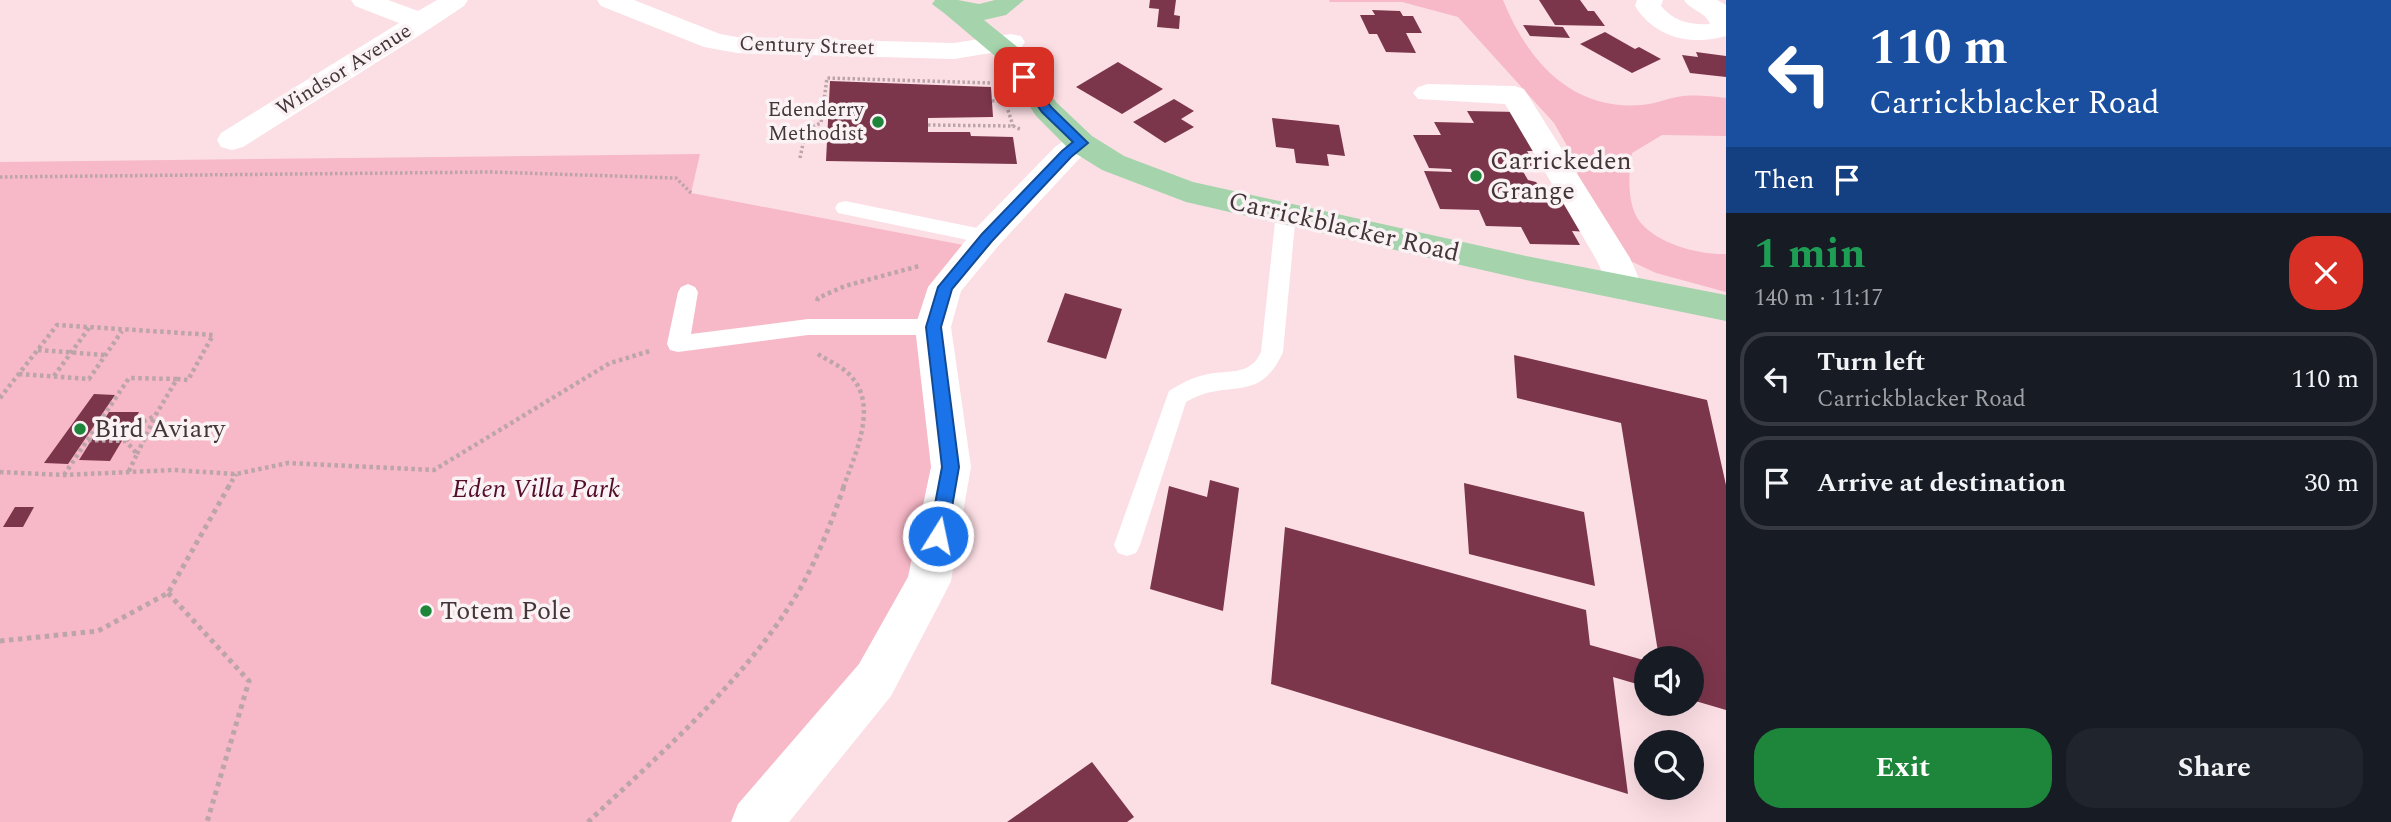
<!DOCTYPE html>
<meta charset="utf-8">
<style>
:root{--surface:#171b24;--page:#20242c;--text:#f1f3f6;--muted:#9ea1a6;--line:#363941;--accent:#1e863b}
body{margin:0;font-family:Spectral,serif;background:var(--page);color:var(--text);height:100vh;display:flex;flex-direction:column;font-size:26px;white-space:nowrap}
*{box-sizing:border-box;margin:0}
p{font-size:23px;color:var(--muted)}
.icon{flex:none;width:38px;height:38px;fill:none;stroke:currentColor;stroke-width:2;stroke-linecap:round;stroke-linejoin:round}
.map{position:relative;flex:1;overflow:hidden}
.sheet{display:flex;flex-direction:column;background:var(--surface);width:665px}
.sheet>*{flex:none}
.guide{background:#1a4fa0;color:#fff;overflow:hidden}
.controls{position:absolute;left:1634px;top:646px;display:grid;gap:14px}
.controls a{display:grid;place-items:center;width:70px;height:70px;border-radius:50%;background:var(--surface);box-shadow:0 7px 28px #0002;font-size:35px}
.pin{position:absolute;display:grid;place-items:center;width:60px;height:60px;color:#fff;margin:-30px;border-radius:14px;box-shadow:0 4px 10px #0006}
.me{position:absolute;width:77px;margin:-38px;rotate:10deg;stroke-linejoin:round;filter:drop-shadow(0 0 5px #0008)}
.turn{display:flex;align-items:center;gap:24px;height:147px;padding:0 28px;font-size:32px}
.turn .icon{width:91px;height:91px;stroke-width:2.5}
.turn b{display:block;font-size:49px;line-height:60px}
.then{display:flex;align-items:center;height:66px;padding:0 28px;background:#0003;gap:14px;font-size:26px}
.round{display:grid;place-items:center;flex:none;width:74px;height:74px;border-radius:28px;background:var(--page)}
.summary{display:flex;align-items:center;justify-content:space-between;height:119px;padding:0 28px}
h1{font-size:42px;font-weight:700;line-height:52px;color:#1e9e55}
.cta{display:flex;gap:14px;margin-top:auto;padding:14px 28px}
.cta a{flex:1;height:80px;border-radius:28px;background:var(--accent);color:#fff;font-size:28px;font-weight:700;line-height:80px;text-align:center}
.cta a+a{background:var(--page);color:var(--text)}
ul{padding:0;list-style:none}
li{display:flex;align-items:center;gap:21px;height:94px;margin:0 14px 10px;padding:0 14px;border:4px solid var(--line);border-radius:28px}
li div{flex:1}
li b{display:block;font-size:26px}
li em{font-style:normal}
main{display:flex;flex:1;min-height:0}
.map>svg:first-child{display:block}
.green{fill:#f7b8c7}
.building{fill:#7c364c}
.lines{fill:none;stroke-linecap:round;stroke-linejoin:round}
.path-far2{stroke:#bca5aa;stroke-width:3.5;stroke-dasharray:2.5 2.5;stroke-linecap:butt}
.path-far1{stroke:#bca5aa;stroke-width:4.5;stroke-dasharray:3.5 3.5;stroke-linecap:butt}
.path{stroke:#bca5aa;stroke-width:5;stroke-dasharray:4.5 4.5;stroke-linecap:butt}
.service{fill:#fff;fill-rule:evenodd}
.minor{fill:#fff;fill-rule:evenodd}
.primary{fill:#a4d3ac;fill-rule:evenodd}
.route{fill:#1a73e8;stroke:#114b97;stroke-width:2}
.poi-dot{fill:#1e863b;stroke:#faf2f4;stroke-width:2.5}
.labels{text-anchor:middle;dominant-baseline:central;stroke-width:7;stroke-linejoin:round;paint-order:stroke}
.far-street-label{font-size:21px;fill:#433538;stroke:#faf2f4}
.far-poi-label{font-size:21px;fill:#433538;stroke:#faf2f4;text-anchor:end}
.poi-label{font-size:26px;fill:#433538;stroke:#faf2f4;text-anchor:start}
.street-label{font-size:26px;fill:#433538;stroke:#faf2f4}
.park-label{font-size:26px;font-style:italic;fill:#540c28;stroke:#faf2f4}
</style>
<main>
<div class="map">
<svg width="1726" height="822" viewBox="0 0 1726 822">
<rect width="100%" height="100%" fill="#fcdfe5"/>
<path class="green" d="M1329,0H1503C1527,60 1571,111 1642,105C1657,104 1670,97 1683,96C1697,95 1712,96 1726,98V136L1662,135L1632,153C1628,173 1627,206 1640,222C1658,244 1699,255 1726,254V292L1656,273L1622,257L1572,165L1566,144L1554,123L1458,17L1402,2H1330Z
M700,154L691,193L979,248L945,287L929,581L756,822H0V162Z"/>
<path class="building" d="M1150,0H1176L1174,15L1180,16L1179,29L1157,27L1159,9L1149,8Z
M1539,0H1580L1588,11H1594L1605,26L1555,25Z
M1372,10L1400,11L1403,16H1413L1422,33H1406L1416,53L1386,52L1377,34H1369L1360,15H1375Z
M1523,25L1563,27L1570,38L1530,36Z
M1605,32L1635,49L1639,47L1661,59L1632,73L1580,44Z
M1696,52L1726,56V77L1690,73L1682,55L1698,57Z
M1118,62L1163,89L1122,114L1076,87Z
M830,81L991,87L993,117L928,118V132H970L971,136L1013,137L1017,164L826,161Z
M1174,99L1194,111L1181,119L1194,127L1165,143L1133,122Z
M1467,111L1518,112L1541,151H1527L1537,168H1521L1528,180L1536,182L1549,197L1573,202L1589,232L1572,231L1580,245L1530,244L1521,227L1486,226L1479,210L1440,209L1424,171L1452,172L1451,169L1429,168L1413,135H1441L1434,122L1474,123Z
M1272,118L1339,125L1345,156L1327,154L1329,166L1296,163L1294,149L1276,147Z
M1065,293L1122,309L1106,359L1047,342Z
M1514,355L1707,400L1726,485V710L1692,700V658H1659L1621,423L1517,398Z
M94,394L115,395L68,464L44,463Z
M109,412H139L110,461L79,460Z
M1210,480L1239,488L1223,611L1150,589L1169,486L1207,497Z
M1464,483L1584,512L1595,586L1469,554Z
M15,507H34L23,527H3Z
M1285,527L1586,610L1590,645L1647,661V687L1613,677L1628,794L1271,684Z
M1092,762L1134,817L1127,822H1007Z"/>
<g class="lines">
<path class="path-far2" d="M992,101L1004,100
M1008,110L1013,126
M928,125L1013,126L1022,130
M800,158L804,139H813L814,126L821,123L827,78L992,83
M0,177L491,172L676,178L691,193"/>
<path class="path-far1" d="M817,301L818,298L845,286L919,266
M38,350L105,355
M818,354C830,362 846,368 854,380C877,410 854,457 843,488
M19,374L89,379L122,331
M54,376L89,328
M0,398L57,325L213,335L188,380L177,379L155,416L136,425L126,441L137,454L128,473
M88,440L126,441
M137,454L155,417
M0,472L64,475L173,470L236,474L288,463L434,470L610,363L650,351
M64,475L129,378L177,379
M228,488L236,474"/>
<path class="path" d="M168,593L249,681L207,822
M0,641L98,631L168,593L229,486
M588,822C663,751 747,679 800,589C818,557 832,521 844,486"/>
<path class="service" d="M845,201L987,230L994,232L997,237L994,242L987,244L838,213L835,208L838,203Z
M1286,206L1293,208L1296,213L1283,352C1259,406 1227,377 1186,402L1140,545L1136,553L1127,556L1118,553L1114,545L1169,391C1180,384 1191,378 1204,375C1227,369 1250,377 1261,352L1276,213L1279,208Z
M688,284L695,287L698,292L691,334L808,319H933L941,321L944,327L941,333L933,335H808L678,352L670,350L667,344L678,292L681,287Z"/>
<path class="minor" d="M351,0H388L418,11L437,0H468L464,6L431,28L243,147L232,150L221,147L217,140L221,133L399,23L355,6Z
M597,0H634L720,34L737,37L954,43L1011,34L1021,36L1025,42L1021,48L954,59L737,53L704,47L601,6Z
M1637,0H1663L1661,6C1674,22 1691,25 1710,24C1705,11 1691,11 1684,0H1717L1726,5V36C1691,46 1655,38 1635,6Z
M1428,84L1514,86L1524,89L1630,258L1643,288L1638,297L1626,301L1614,297L1596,259L1505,104L1418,99L1413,93L1418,87Z
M1081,133L1092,136L1096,143L1077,161L999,245L961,291L951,327L971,467L951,581L944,595L891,696L789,822H731L738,804L859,664L908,577L931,467L915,327L928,287L975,229L1055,147L1070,136Z"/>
<path class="primary" d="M935,0H958L979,4L995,0H1024L1006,15L984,20L1021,50L1056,102L1092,136L1124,156L1193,182L1526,256L1726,295V321L1526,280L1186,202L1102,170L1070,150L1036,116L1001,61L944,13L932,4Z"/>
</g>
<path class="route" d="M1020,75H1028L1051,107L1088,143L1071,157L992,241L952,289L941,327L959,467L947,536L944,541L938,543L932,541L929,536L942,467L926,327L938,287L982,234L1062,151L1073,142L1042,112L1018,77Z"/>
<g class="poi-dot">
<circle cx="878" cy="122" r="7"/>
<circle cx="1476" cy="176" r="7"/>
<circle cx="80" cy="429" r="7"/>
<circle cx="426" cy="611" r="7"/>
</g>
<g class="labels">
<g class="far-street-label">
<text transform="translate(807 46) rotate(2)">Century Street</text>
<text transform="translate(344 70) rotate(-32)">Windsor Avenue</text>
</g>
<g class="far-poi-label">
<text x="864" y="110">Edenderry<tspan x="864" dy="24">Methodist</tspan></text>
</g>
<g class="poi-label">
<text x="1490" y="161">Carrickeden<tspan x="1490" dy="30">Grange</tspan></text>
<text x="94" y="429">Bird Aviary</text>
<text x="440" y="611">Totem Pole</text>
</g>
<g class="street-label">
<text transform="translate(1344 227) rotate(13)">Carrickblacker Road</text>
</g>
<g class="park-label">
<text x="536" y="489">Eden Villa Park</text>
</g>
</g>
</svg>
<div class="controls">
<a><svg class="icon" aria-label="sound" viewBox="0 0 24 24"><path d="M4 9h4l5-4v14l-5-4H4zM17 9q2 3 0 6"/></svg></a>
<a><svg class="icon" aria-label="search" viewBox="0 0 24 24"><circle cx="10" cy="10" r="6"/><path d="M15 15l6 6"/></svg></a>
</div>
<div class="pin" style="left:1024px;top:77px;background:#d93025"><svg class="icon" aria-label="arrive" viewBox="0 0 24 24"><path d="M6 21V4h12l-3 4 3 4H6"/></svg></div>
<svg class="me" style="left:938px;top:536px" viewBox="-20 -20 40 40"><circle r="17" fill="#1a73e8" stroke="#fff" stroke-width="3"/><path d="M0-11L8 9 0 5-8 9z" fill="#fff"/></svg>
</div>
<section class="sheet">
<div class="guide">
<div class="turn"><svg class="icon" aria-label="left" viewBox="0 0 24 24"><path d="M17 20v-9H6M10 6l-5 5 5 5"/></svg><div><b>110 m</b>Carrickblacker Road</div></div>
<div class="then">Then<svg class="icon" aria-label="arrive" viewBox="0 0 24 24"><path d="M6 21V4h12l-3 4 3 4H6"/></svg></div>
</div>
<div class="summary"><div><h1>1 min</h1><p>140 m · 11:17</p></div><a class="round" style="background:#d93025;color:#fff"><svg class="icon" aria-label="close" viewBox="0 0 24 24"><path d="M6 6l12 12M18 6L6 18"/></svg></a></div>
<ul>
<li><svg class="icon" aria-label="left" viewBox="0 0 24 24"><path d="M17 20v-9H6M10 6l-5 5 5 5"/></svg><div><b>Turn left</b><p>Carrickblacker Road</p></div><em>110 m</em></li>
<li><svg class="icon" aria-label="arrive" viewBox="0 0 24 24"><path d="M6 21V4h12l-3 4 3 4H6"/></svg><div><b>Arrive at destination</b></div><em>30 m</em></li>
</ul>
<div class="cta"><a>Exit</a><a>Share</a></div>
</section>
</main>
